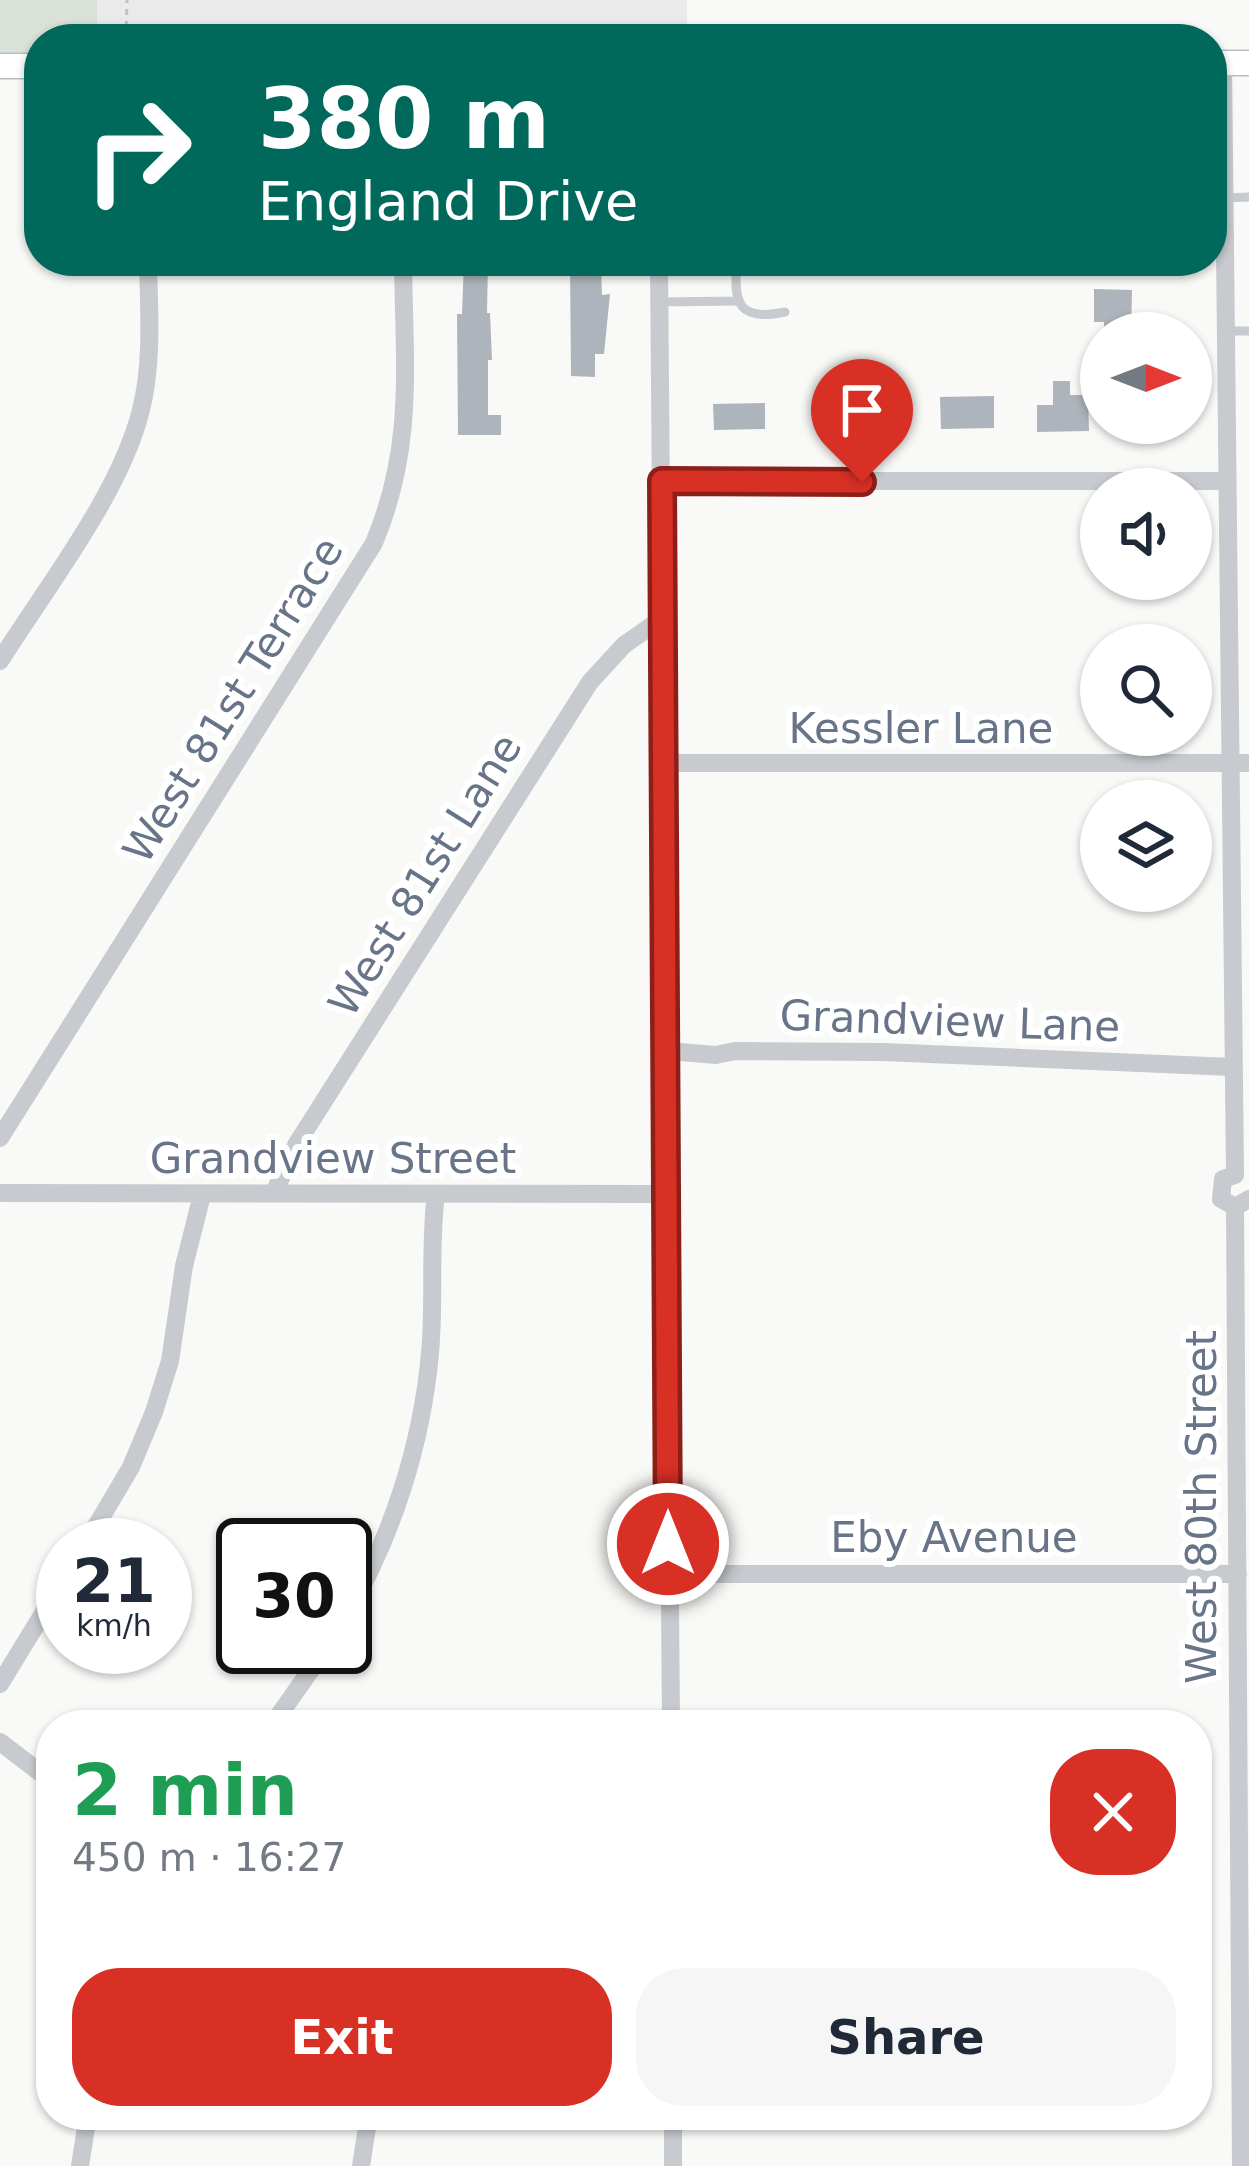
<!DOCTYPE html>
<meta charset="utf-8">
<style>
:root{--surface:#fff;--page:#f6f6f7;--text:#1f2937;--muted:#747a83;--accent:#d93025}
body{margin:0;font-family:"DejaVu Sans",sans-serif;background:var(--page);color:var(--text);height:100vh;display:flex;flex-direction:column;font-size:45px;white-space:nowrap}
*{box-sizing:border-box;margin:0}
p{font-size:39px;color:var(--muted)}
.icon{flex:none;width:66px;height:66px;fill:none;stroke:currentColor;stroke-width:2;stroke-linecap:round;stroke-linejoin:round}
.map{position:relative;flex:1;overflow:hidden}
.drawer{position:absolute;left:36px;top:1710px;width:1176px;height:420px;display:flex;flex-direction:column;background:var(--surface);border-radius:48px;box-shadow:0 3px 9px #0004}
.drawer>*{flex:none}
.top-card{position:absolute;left:24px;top:24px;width:1203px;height:252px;border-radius:48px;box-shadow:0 3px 9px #0004;background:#00695c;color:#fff;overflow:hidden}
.needle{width:78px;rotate:90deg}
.buttons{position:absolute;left:1080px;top:312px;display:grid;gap:24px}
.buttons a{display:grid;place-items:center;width:132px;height:132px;border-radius:50%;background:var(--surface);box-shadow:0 3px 9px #0004;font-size:60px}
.speed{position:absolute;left:36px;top:1518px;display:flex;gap:24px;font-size:60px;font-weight:700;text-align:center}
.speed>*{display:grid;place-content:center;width:156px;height:156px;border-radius:50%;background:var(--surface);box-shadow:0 3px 9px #0004;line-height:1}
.speed small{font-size:30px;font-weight:400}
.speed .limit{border:6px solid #111;border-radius:18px;background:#fff;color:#111}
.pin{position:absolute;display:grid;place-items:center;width:102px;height:102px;color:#fff;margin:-123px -51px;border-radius:50% 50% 50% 0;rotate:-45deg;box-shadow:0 0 12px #0007}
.pin .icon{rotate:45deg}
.me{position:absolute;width:132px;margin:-66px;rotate:0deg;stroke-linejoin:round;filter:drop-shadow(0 0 9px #0008)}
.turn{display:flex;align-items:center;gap:42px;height:252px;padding:0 36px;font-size:54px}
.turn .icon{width:156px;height:156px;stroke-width:2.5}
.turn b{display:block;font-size:84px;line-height:102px}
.round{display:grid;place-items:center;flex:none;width:126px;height:126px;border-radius:48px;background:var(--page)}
.headline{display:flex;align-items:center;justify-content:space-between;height:204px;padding:0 36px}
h1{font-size:72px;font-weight:800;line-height:90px;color:#1e9e55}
.primary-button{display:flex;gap:24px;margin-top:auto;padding:24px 36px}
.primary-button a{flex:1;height:138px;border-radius:48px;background:var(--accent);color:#fff;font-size:48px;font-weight:800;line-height:138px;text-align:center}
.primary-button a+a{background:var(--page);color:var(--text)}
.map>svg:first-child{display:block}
.built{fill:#eaeaea}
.green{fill:#dae1d8}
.building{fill:#aeb4bc}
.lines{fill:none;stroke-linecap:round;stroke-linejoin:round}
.secondary-casing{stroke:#b9bdc3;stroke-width:27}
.path{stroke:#c1c2c5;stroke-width:3;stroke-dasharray:6 6;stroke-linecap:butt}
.lane{stroke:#c7cace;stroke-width:9}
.street{stroke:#c7cace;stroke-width:18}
.secondary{stroke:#fff;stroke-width:24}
.route-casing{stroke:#8d1f18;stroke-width:30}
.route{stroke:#d93025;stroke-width:21}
.labels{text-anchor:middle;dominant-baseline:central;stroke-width:12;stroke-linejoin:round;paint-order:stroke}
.street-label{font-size:42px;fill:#687488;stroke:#fff}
</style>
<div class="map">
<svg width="1249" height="2166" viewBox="0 0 1249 2166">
<rect width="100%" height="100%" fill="#f9f9f7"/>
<path class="built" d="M97,0H687V39H97Z"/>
<path class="green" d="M0,0H97V39H39V54H0Z"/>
<path class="building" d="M464,261H488L487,313H490L492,360H488V415H501V435H458L457,314H462Z
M570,265H601L602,295L610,294L604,354H595V377L571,376Z
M1094,289L1132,290L1131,333H1104V322H1094Z
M1053,381H1070V395H1088L1089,431L1037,432V405H1053Z
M994,396V428L941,429L940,397Z
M883,401L884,431L836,432L835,402Z
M765,403V429L714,430L713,404Z"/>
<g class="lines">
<defs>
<path id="secondary" d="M1212,63H1249
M0,66H39"/>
</defs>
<use href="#secondary" class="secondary-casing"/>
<path class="path" d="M126,39L127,0"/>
<path class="lane" d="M1224,198L1249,197
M737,261C733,303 738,322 785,312
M660,302L736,301
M1224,331H1249"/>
<path class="street" d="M1223,63L1235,1175
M659,261L671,1725
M662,481H1226
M0,661C47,586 120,494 141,410C153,362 149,310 148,261
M665,763H1249
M668,1051L716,1055L735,1051L882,1052L1232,1067
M0,1138L374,543C415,445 404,364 403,261
M1235,1175L1223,1179L1221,1199L1235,1207L1249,1199
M0,1193L667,1194
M274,1193L296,1145L590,682L624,645L664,617
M1235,1207L1241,2166
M85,1545L131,1467L154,1412L170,1361L184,1266L202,1195
M670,1574H1238
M345,1617C392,1538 422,1444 430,1353C435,1300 429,1246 436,1194
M0,1684L63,1581
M272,1725L327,1647
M0,1742L51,1781
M673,2115V2166
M80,2166L88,2115
M361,2166L369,2115"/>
<use href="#secondary" class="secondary"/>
</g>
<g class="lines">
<defs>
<path id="route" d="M668,1544L662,481L862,482"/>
</defs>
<use href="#route" class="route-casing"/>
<use href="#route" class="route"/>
</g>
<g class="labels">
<g class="street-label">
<text transform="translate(233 700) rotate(-58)">West 81st Terrace</text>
<text x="921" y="728">Kessler Lane</text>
<text transform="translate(425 875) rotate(-58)">West 81st Lane</text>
<text transform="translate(950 1021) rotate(2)">Grandview Lane</text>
<text x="333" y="1158">Grandview Street</text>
<text transform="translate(1201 1507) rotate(-90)">West 80th Street</text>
<text x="954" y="1537">Eby Avenue</text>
</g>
</g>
</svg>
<div class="buttons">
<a><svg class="needle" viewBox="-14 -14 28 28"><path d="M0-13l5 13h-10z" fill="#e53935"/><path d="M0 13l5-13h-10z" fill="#747a83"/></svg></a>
<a><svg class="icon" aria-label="sound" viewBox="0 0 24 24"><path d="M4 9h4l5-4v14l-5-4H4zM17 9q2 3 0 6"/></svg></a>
<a><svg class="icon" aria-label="search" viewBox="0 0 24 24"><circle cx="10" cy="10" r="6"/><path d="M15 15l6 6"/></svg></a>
<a><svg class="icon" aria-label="layers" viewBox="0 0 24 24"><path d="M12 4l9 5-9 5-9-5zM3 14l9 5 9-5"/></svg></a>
</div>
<div class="speed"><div>21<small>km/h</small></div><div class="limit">30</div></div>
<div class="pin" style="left:862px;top:482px;background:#d93025"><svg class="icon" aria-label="arrive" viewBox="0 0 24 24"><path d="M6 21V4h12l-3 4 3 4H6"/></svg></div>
<svg class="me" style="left:668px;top:1544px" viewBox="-20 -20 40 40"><circle r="17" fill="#d93025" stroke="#fff" stroke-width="3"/><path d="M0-11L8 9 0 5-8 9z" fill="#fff"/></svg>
<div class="top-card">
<div class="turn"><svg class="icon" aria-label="right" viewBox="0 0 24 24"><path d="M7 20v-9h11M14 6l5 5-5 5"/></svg><div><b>380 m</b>England Drive</div></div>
</div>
<section class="drawer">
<div class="headline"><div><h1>2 min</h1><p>450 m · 16:27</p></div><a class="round" style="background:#d93025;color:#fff"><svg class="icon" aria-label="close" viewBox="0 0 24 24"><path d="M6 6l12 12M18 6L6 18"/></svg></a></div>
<div class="primary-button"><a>Exit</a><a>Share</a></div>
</section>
</div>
